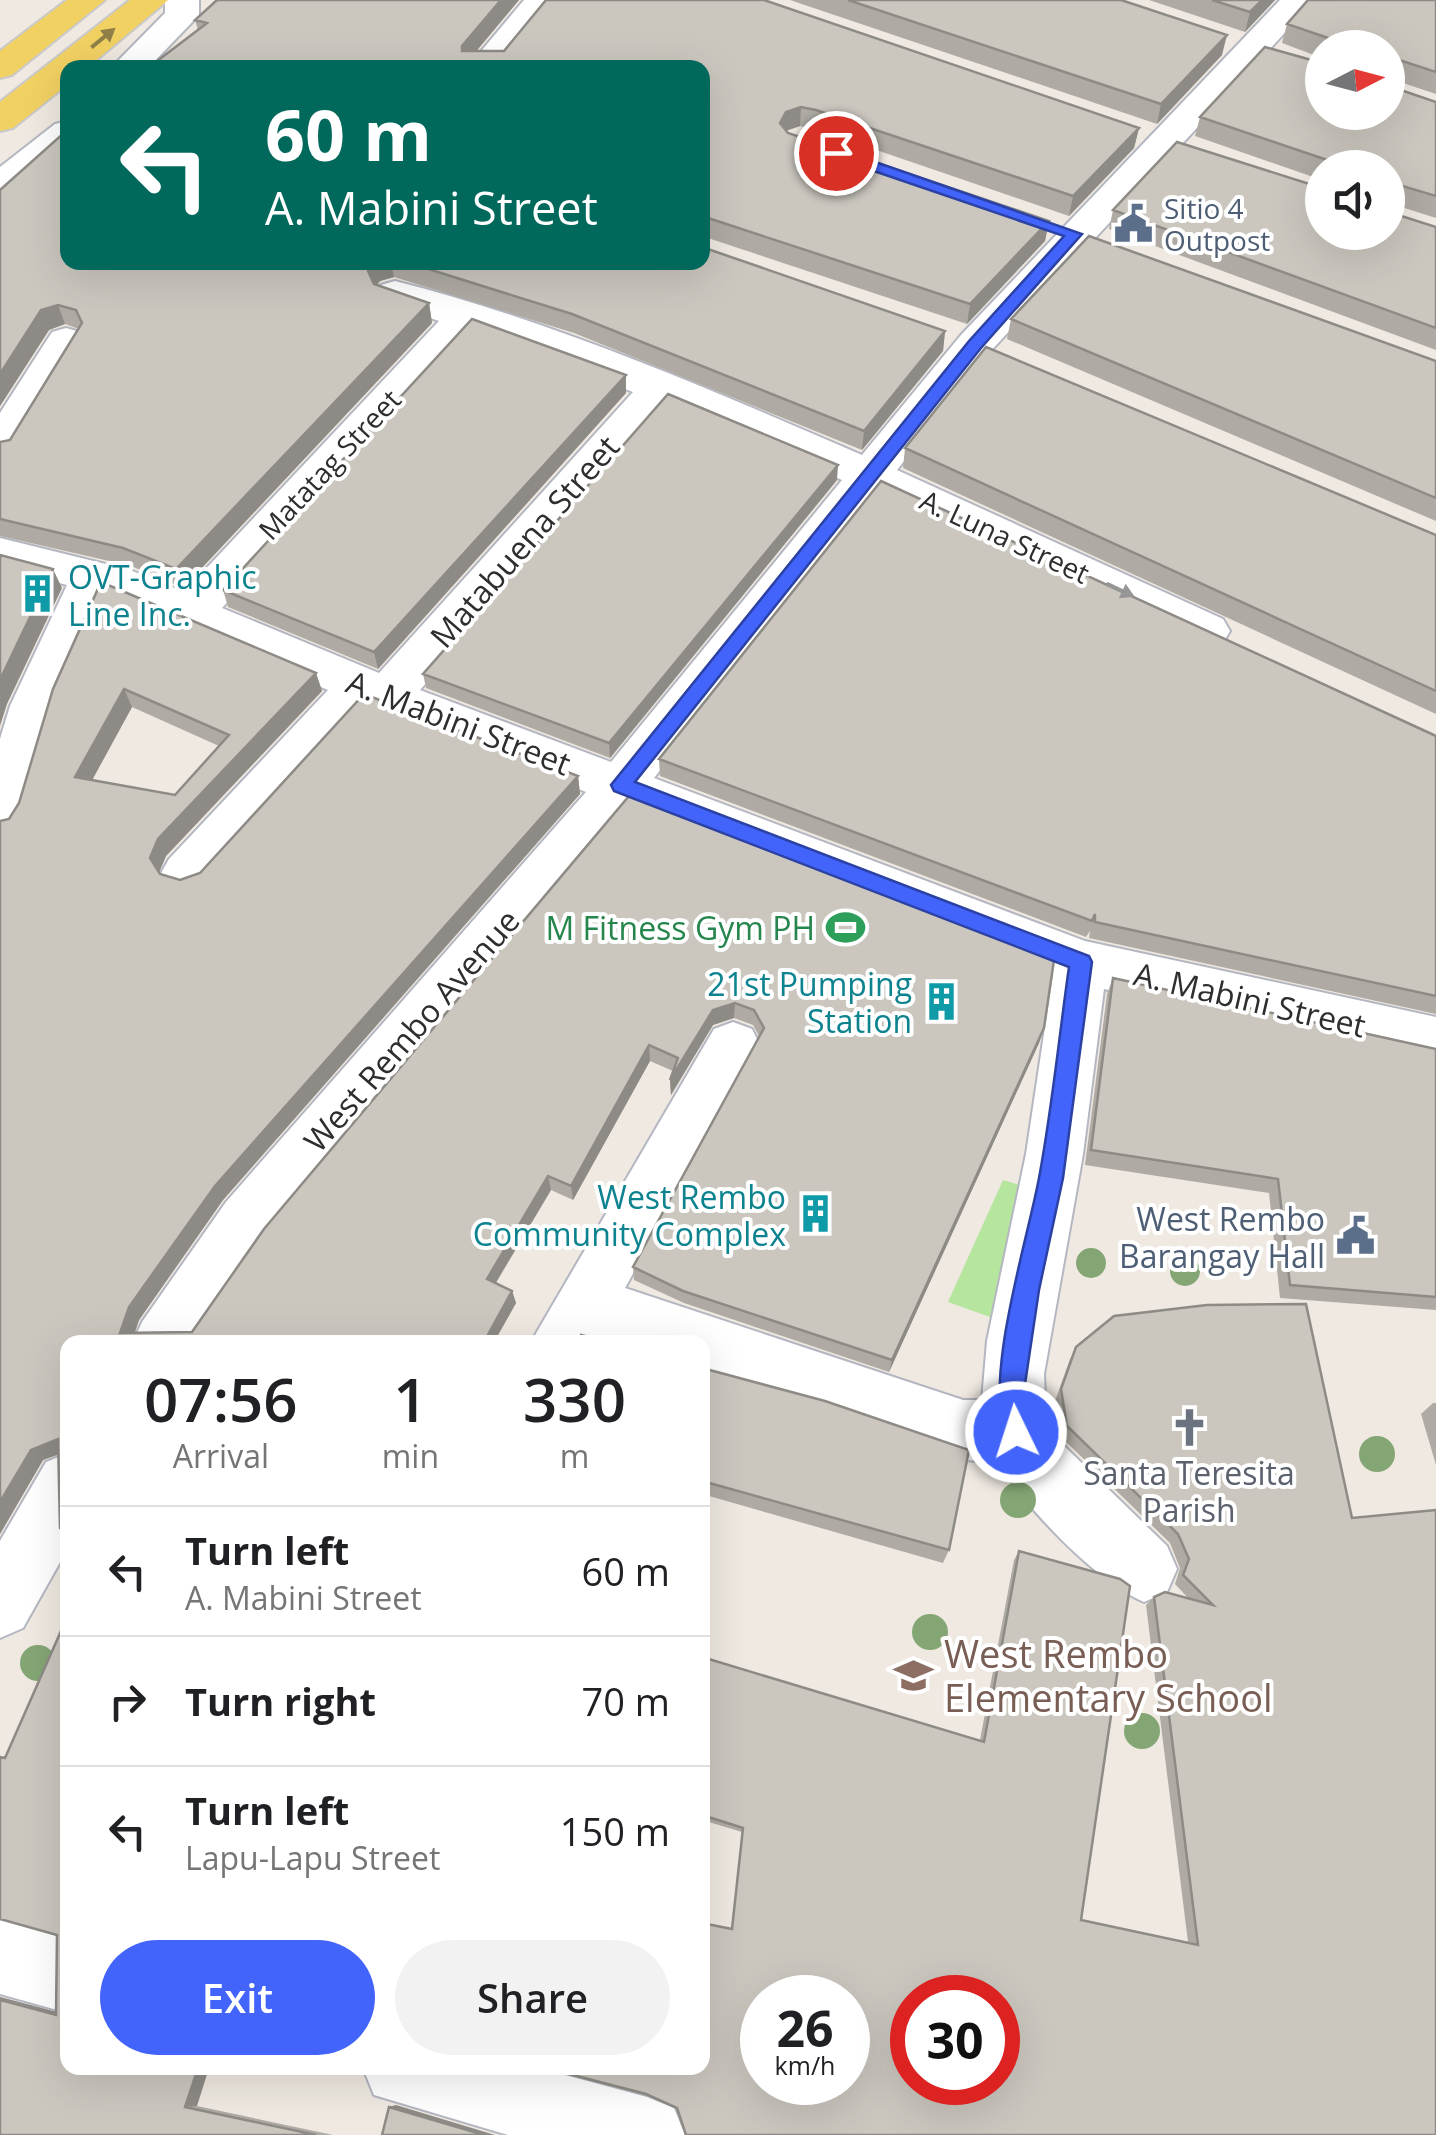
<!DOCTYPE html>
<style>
:root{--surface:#fff;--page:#f2f2f2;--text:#202124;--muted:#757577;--line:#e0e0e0;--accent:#4264fb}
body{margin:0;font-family:"Open Sans",sans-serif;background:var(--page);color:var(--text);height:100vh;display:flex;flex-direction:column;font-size:38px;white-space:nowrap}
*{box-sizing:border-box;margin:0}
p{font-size:32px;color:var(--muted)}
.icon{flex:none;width:55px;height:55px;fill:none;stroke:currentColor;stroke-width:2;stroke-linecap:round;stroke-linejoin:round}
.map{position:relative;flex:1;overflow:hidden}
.drawer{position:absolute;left:60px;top:1335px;width:650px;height:740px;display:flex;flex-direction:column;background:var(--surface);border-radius:20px;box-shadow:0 10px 40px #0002}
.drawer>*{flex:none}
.hud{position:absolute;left:60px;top:60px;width:650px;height:210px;border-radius:20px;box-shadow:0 10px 40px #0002;background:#00695c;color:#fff;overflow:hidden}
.needle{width:65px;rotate:84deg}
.controls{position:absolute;left:1305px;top:30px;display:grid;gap:20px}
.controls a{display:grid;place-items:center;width:100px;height:100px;border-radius:50%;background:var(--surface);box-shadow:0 10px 40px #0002;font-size:50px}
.speed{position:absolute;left:740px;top:1975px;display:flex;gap:20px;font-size:50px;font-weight:700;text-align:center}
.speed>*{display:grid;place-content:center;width:130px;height:130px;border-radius:50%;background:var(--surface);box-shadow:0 10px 40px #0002;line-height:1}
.speed small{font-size:25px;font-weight:400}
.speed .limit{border:15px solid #d22;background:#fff;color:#111}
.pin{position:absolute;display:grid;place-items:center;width:85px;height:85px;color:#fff;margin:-42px;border:5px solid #fff;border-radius:50%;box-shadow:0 2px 10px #0007}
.me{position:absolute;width:110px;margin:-55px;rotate:356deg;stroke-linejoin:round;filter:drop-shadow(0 0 8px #0008)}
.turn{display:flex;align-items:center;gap:35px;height:210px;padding:0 40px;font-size:45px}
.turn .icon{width:130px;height:130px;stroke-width:2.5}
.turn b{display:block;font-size:70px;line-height:85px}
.eta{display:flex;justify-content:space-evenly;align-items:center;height:170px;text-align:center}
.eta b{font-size:60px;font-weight:600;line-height:70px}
.cta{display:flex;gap:20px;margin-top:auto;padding:20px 40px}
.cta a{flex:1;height:115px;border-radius:60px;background:var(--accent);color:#fff;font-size:40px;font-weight:600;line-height:115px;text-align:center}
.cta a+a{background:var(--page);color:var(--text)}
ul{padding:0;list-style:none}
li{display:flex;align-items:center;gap:30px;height:130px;padding:0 40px;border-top:2px solid var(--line)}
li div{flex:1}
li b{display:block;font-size:38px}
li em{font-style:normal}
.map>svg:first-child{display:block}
.green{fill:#b6e59e}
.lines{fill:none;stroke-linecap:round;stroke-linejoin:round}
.minor-casing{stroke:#b4b7c1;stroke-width:4}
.major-casing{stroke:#c9c9c9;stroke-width:4}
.minor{fill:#fff;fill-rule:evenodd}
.major{fill:#f2d163;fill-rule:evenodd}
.tree{fill:#84a574}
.wall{fill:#afaba4;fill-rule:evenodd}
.shaded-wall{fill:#8e8b86}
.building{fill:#cbc7bf;stroke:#8e8b86;stroke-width:2.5;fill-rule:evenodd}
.oneway{fill:#908048}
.oneway2{fill:#969696}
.route{fill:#4264fb;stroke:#2b41a3;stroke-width:2.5}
.labels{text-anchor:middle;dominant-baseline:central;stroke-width:8;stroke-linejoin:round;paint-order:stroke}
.far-service-label{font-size:28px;fill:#4e5e75;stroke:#fff;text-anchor:start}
.far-street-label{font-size:28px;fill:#2e2e2e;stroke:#fff}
.street-label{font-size:32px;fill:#2e2e2e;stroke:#fff}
.culture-label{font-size:32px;fill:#0d838f;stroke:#fff;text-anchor:end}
.leisure-label{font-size:32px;fill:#27864d;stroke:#fff;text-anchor:end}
.service-label{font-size:32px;fill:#4e5e75;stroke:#fff;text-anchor:end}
.worship-label{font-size:32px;fill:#5b616d;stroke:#fff}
.near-education-label{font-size:38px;fill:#785e54;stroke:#fff;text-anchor:start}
</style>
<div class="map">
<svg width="1436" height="2135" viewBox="0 0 1436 2135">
<rect width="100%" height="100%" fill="#efe9e1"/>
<path class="green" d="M1003,1180L1029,1188L990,1317L948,1302Z"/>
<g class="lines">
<defs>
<path id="minor" d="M165,0H199V15L148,68H111L165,13Z
M524,0H559L503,68H467Z
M1280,0H1315L989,353L897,470L1223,619L1230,631L1223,643L1207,648L1191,643L877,495L654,778L1085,941L1436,1017V1063L1104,989L1083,1154L1044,1374L1046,1424L1058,1440L1167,1546L1177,1569L1167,1592L1144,1602C1097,1582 1024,1507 999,1462L963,1460L702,1371V1342H621L598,1335L594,1342H531L714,1029L733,1022L752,1029L760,1045L625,1288L963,1400H982L987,1341L1026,1154L1053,974L629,809L268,1240L198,1342H133L142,1322L226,1202L586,792L368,708L205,887L187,893L169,887L161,873L169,859L328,690L107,596L58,706L25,819L18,833L0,838V739L10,706L67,585L0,568V538L130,570L184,592L439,321L381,301L375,293L381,285L395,281C553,321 712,390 862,455L961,335ZM473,332L633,392L379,673L222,608ZM667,405L842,480L611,762L420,690Z
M68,121V150L13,193L0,196V167L55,124Z
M66,328L80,332L86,341L15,457L0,461V413L52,332Z
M68,1453V1548L23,1628L0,1638V1541L46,1462Z
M0,1920L68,1939V2013L0,1994Z
M363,2068H539L647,2097L674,2108L685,2135H508L374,2095Z"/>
<path id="major" d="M67,0H105L12,75L0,78V51Z
M130,0H168L87,68H68V84L13,128L0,131V102Z"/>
</defs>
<use href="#minor" class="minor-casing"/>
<use href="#major" class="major-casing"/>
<use href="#minor" class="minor"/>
<use href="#major" class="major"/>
</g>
<g class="tree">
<circle cx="1091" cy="1263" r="15"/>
<circle cx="1185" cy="1271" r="15"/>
<circle cx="1377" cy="1454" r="18"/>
<circle cx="1018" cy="1500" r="18"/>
<circle cx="930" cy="1632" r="18"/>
<circle cx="38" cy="1663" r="18"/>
<circle cx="1142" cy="1731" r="18"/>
</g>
<path class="wall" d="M217,0H519L476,51H504L546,0H766H765L1139,128L1134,148L1069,216L815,129L800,126L786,131L788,133L1049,221L1045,241L967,324L702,236V68H148L198,30L195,20Z
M790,0H1121L1222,55L1157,124Z
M1149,0H1275L1245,32Z
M1436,0V94L1391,79L1392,87L1436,102V218L1392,204V213L1436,227V350L1109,229L1113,210L1322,232L1388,168H1322V180L1195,136L1200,117L1322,112L1388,48H1322V58L1282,43L1287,24Z
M64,133L68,262H702L945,331L943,351L862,450L574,333L394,277L380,281L377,285L429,303L432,323L183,588L131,566L0,536V442L10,440L79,329L65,324L49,330L0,406V190Z
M1011,319L1436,361V521L1007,339Z
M626,393L378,669L228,607L223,590Z
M905,448L1436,535V714L903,468Z
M837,480L610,758L426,688L423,674Z
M101,582L316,673L322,691L166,856L159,872L160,874L180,880L200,873L364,694L578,776L580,794L223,1200L139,1320L135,1333L192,1332L264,1229L629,796L1054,960L1044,1028L1039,1043L889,1372L684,1303L634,1280L633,1267L759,1036L753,1025L734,1018L713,1025L671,1095L670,1080L673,1071L650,1061L573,1200L551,1190L496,1283L512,1291L516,1303L494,1342H68V1534L60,1528L59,1454L43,1460L0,1534V821L9,819L19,803L53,689ZM132,707L219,746L175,795L92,780Z
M1436,736V1014L1089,938L1090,931L1086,937L660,776L659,759Z
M1113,978L1436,1049V1310L1280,1298L1269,1193L1085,1165L1107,994Z
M1076,1347L1352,1518L1436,2135L732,1929L742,1832L702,1820V1657L980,1740L1014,1560L1019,1551L1081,1920L1188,1942L1146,1605L1154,1597L1189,1599L1175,1584L1180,1568L1170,1543L1061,1437L1055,1401L1070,1359Z
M702,1368L949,1550L943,1563L702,1494Z
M1433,1403H1436V1465L1421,1414Z
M5,1758L197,2106L333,2135H0V1997L56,2012L57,1935Z"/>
<path class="shaded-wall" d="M501,0H519L464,66L462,46Z
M1262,0H1275L1245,32L1250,12Z
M1227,35L1222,55L1157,124L1161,104Z
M801,107L800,126L785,131L780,123L786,112Z
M1139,128L1134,148L1069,216L1073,196Z
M1049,221L1045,241L967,324L970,304Z
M376,262H391L394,277L380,281L372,291L368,271Z
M429,303L432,323L183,588L176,569Z
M58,305L65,324L49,330L0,406V374L41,310Z
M945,331L943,351L862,450L864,431Z
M626,375V393L378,669L374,652Z
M838,465L837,480L610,758L609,743Z
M53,569L62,588L7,704L0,726V680Z
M316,673L322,691L166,856L158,875L150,858L158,839Z
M124,689L132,707L84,795L75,777Z
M578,776L580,794L223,1200L139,1320L131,1342L120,1333L129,1307L215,1186Z
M735,1003L734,1018L713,1025L671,1095L670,1080L713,1010Z
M1044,1028L1039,1043L889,1372L892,1360Z
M649,1045L650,1061L573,1200L571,1186Z
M548,1176L551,1190L490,1292L487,1279Z
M512,1291L516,1303L494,1342H484Z
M58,1439L68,1451L43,1460L0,1534V1502L31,1450Z
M0,1997L68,2015H56L0,2000Z
M198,2068H209L197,2106L185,2107Z
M396,2105L495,2135H484L389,2107Z"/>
<path class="building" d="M217,0H501L462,46V51H504L546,0H764L1139,128L1073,196L816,110L801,107L786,112L780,123L788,133L1049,221L970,304L702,216V68H148L207,23L195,20Z
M848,0H1121L1227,35L1161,104Z
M1212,0H1262L1250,12Z
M1308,0H1436V72L1396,59L1391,63L1392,87L1436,102V196L1396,184L1391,187L1392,213L1436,227V328L1113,210L1177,142L1322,188V232H1388V168H1330V161L1200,117L1265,47L1322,63V112H1388V48H1331V39L1287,24Z
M68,121V262H376L368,271L374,284L429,303L176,569L123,548L0,519V442L10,440L82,323L76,310L58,305L41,310L0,374V190L64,133L65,123Z
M1089,236L1436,361V498L1011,319Z
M702,247L945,331L864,431L572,314L406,262H702Z
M472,319L626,375L374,652L223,590Z
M986,347L1436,535V691L905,448Z
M668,394L838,465L609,743L423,674Z
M881,481L1436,736V996L1095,922V914L1092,921L659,759Z
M0,555L53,569L0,680Z
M101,582L316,673L158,839L150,858L160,874L180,880L200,873L364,694L578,776L215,1186L129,1307L120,1333L192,1332L264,1229L629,796L1054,960L1044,1028L892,1360L683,1291L633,1267L764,1028L754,1010L735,1003L713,1010L670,1080L678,1058L649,1045L571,1186L548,1176L487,1279L512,1291L484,1342H68V1531L60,1528L58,1439L31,1450L0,1502V821L9,819L19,803L53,689ZM124,689L229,735L175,795L75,777Z
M1113,978L1436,1049V1297L1290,1285L1278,1179L1091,1150Z
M1306,1304L1352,1518L1436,1510V2135H686L677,2108L646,2094L546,2068H702V1923L732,1929L743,1828L702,1815V1657L984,1742L1019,1551L1120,1579L1130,1586L1081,1920L1198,1945L1154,1597L1165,1592L1213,1605L1183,1575L1189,1559L1178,1534L1067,1426L1061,1389L1076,1347L1114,1316L1207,1305ZM762,1998H848V2082H762ZM912,1998H998V2082H912Z
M581,1335L610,1342H578Z
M702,1368L825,1401L969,1450L949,1550L702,1481Z
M68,1615V2068H198L185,2107L316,2135H0V2000L56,2015L57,1935L0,1919V1757L5,1758Z
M389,2107L484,2135H382Z"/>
<defs><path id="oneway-solid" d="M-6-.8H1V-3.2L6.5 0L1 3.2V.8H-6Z" transform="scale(2.5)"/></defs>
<use class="oneway" href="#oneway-solid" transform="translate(103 38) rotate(-39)"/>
<use class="oneway2" href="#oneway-solid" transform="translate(1120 590) rotate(25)"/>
<path class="route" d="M830,150H841L1082,234L981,348L635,782L1089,956L1092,962L1063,1178L1039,1290L1025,1384L1029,1432L1025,1441L1016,1444L1007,1441C982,1381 1027,1243 1039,1178C1052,1109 1059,1037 1069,967L614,791L611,785L969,341L1064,236L830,156Z"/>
<defs>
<symbol id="civic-bare" viewBox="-9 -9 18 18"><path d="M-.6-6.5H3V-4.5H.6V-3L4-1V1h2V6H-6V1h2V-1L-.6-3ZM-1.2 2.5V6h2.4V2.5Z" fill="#5c6f8a" stroke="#fff" stroke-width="2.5" paint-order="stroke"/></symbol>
<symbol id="building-bare" viewBox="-9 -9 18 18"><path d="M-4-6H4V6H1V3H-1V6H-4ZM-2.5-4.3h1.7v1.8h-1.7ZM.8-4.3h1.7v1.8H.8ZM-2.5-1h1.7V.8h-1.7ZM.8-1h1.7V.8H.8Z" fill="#0f9aa8" stroke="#fff" stroke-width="2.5" paint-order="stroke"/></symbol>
<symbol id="stadium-bare" viewBox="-9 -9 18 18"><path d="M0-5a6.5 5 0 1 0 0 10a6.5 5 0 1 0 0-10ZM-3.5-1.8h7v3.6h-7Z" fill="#2e9e5b" stroke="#fff" stroke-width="2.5" paint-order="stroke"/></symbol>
<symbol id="church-bare" viewBox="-9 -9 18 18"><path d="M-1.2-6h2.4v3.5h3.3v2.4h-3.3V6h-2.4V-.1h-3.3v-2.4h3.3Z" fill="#6b7280" stroke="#fff" stroke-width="2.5" paint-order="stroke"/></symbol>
<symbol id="school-bare" viewBox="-9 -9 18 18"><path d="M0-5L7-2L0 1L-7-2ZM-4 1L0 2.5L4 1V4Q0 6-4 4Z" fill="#8d6e63" stroke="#fff" stroke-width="2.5" paint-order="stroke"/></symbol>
</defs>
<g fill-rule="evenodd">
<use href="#civic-bare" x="1106" y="196" width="55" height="55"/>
<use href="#building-bare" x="10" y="566" width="55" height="55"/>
<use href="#stadium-bare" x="818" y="900" width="55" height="55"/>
<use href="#building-bare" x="914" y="974" width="55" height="55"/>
<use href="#building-bare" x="788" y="1186" width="55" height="55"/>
<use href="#civic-bare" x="1328" y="1208" width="55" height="55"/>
<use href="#church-bare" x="1162" y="1400" width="55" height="55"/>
<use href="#school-bare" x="886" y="1648" width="55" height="55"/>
</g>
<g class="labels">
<g class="far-service-label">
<text x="1164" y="208">Sitio 4<tspan x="1164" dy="32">Outpost</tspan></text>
</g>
<g class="far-street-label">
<text transform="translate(329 464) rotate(-47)">Matatag Street</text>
<text transform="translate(1005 536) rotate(25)">A. Luna Street</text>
</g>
<g class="street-label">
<text transform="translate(524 541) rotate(-49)">Matabuena Street</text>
<text transform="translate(459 722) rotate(21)">A. Mabini Street</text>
<text transform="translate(1250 999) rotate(13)">A. Mabini Street</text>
<text transform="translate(411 1030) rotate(-49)">West Rembo Avenue</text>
</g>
<g class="culture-label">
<text x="68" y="576" text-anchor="start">OVT-Graphic<tspan x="68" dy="37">Line Inc.</tspan></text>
<text x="912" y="983">21st Pumping<tspan x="912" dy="37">Station</tspan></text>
<text x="786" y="1196">West Rembo<tspan x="786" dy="37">Community Complex</tspan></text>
</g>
<g class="leisure-label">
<text x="815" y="927">M Fitness Gym PH</text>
</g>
<g class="service-label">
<text x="1325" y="1218">West Rembo<tspan x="1325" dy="37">Barangay Hall</tspan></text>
</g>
<g class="worship-label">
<text x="1189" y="1472">Santa Teresita<tspan x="1189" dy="37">Parish</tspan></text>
</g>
<g class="near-education-label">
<text x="944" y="1653">West Rembo<tspan x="944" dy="44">Elementary School</tspan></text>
</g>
</g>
</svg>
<div class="controls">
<a><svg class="needle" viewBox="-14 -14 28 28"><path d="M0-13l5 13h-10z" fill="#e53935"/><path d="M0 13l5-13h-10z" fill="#757577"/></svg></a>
<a><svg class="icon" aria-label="sound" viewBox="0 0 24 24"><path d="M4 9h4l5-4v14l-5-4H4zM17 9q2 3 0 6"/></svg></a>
</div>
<div class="speed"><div>26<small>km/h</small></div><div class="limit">30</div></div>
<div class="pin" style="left:836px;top:153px;background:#d93025"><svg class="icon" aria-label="arrive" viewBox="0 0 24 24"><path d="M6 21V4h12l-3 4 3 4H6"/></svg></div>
<svg class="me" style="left:1016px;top:1432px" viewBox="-20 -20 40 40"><circle r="17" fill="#4264fb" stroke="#fff" stroke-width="3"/><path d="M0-11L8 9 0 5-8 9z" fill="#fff"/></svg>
<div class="hud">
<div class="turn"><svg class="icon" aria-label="left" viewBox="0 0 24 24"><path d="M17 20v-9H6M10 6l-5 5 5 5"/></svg><div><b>60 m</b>A. Mabini Street</div></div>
</div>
<section class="drawer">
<div class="eta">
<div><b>07:56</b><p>Arrival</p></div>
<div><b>1</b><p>min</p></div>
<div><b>330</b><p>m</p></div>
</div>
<ul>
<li><svg class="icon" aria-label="left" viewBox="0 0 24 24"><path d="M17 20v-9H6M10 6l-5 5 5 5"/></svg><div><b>Turn left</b><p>A. Mabini Street</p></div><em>60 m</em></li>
<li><svg class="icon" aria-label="right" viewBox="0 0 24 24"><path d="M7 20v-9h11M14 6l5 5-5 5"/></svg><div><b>Turn right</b></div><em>70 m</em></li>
<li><svg class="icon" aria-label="left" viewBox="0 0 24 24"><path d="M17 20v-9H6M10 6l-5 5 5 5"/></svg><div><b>Turn left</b><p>Lapu-Lapu Street</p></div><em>150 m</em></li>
</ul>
<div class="cta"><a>Exit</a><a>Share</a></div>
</section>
</div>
